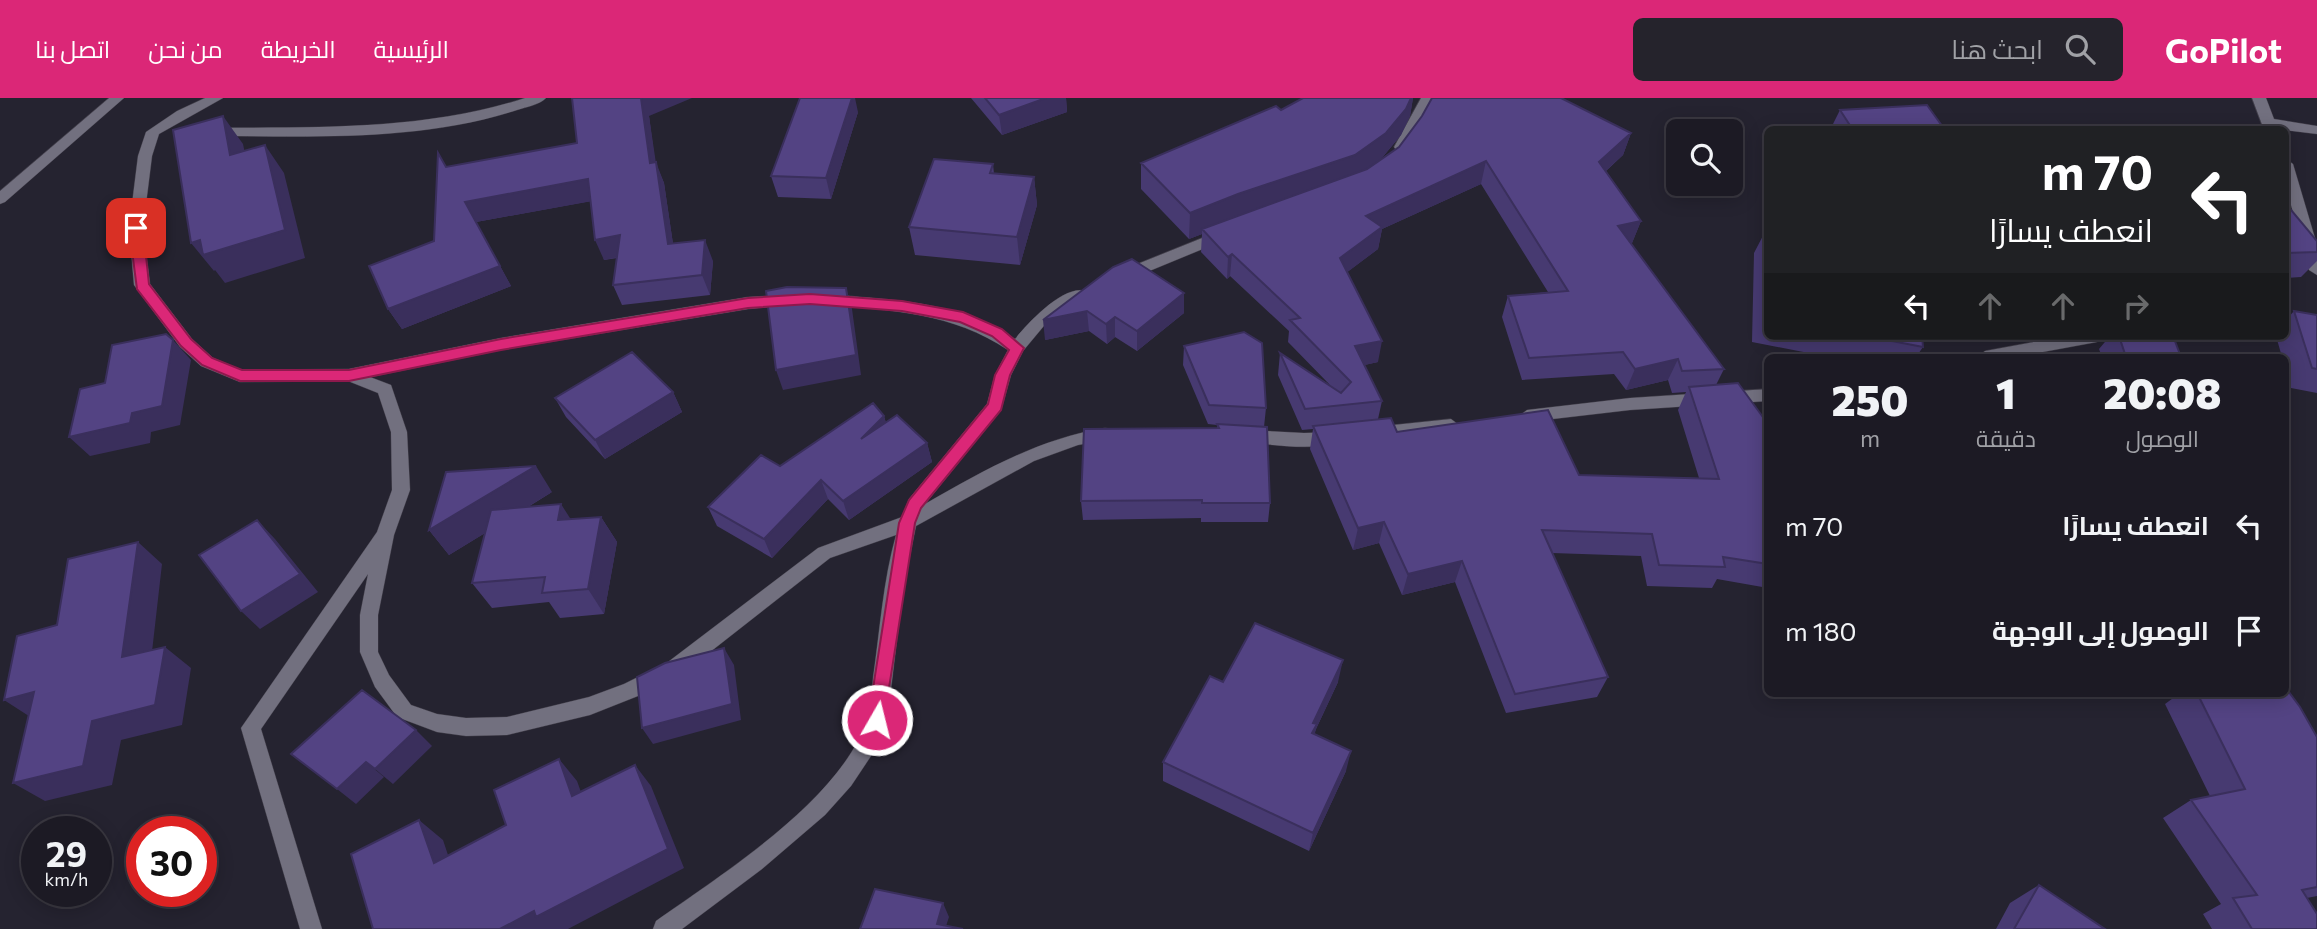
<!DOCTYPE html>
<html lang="ar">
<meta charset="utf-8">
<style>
:root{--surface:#1c1a24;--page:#25232c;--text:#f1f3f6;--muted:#a0a1a6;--line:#3a3841;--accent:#db2777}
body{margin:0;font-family:Commissioner,Cairo,sans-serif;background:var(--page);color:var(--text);direction:rtl;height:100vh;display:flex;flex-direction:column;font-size:26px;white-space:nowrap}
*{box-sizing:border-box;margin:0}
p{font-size:23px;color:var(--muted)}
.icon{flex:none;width:38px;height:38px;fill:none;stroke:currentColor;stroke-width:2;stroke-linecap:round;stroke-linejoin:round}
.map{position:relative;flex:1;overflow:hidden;direction:ltr}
.drawer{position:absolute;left:1764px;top:256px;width:525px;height:343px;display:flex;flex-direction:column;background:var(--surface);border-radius:10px;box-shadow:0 4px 18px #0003,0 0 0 2px var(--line);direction:rtl}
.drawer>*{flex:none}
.hud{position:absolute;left:1764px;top:28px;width:525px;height:214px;border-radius:10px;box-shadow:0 4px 18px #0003,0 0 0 2px var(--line);direction:rtl;background:#202124;color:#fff;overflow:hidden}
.fabs{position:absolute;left:1666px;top:21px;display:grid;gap:14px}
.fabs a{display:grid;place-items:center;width:77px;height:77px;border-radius:10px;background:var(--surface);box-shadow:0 4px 18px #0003,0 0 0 2px var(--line);font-size:35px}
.speed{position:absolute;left:21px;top:718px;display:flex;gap:14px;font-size:35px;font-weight:700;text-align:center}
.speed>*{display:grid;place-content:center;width:91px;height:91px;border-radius:50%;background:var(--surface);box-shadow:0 4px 18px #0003,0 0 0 2px var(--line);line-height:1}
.speed small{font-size:18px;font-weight:400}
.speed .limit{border:10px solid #d22;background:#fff;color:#111}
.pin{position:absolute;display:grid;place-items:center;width:60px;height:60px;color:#fff;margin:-30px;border-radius:14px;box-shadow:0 4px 10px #0006}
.me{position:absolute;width:77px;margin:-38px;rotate:8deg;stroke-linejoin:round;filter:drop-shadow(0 0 5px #0008)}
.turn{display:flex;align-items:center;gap:24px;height:147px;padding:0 21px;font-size:32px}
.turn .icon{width:91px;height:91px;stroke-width:2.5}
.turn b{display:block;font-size:49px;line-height:60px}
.lanes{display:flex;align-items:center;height:66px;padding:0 21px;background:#0003;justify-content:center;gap:35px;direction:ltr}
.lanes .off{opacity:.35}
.eta{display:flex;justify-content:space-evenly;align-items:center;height:119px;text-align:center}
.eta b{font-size:42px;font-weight:800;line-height:49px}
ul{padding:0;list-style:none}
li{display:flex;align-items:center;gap:21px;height:105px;padding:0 21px}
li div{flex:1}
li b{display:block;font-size:26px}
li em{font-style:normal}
header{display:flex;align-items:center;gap:42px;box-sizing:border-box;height:98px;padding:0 35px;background:var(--accent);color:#fff}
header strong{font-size:33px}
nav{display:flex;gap:38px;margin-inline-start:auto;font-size:24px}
.search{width:490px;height:63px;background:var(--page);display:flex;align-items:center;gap:18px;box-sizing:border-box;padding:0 24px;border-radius:10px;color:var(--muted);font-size:26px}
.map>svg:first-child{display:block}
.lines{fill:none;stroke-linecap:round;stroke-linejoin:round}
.minor-casing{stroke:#403d48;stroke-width:1}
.minor{fill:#72707f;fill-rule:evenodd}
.wall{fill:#473a71;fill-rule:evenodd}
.shaded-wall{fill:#3a2f5c}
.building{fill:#534383;stroke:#3a2f5c;stroke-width:2}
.route{fill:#db2777;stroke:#8e194d;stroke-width:2}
</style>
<header>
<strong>GoPilot</strong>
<div class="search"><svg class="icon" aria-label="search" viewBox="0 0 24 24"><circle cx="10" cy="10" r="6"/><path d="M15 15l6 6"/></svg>ابحث هنا</div>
<nav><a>الرئيسية</a><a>الخريطة</a><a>من نحن</a><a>اتصل بنا</a></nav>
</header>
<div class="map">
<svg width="2317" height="831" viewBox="0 0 2317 831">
<rect width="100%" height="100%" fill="#252330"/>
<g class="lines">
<defs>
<path id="minor" d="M109,0H124L5,104L0,106V93Z
M205,0H223L159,36L152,58L143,130L150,186L192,241L213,260L241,272L349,271L501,240L748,199L789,197L797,202L789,207L748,211L501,252L370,279L391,287L407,334L410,392L394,437L378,517V554L389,577L411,607L437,616L466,620L507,619L589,599L624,586L668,564L818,450L902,419L909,401L987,306L995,277L1008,252C953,215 892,212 828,207L823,206L820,202L823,198C834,195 848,198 860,199C915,203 969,210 1015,241C1028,225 1063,187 1085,193L1088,197L1048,223L1023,253L1011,277L1001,312L925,406C983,373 1038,341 1105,330L1111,331L1113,336L1111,341L1078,347L1034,363L916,428L903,491L888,616L871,658L851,688L825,717L762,771L682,831H653L656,823C722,776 847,698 868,617C871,605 872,592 873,580C880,532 883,483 896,437L830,460L682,576L638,598L590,617L507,637L466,638L437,634L397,619L375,589L360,554V517L368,476L261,631L322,831H300L241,630L377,434L392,392L391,334L378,295L348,283L240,284L201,268L180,249L134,187L129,130L138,58L146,34L177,13Z
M525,0H546C539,7 526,9 517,12C418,44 311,38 209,38L202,34L209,30C316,29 423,33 525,0Z
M1421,0H1435L1406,52H1396L1394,49Z
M2252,0H2266L2274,21L2317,28V36L2277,31L2264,32Z
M2286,61L2293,66L2317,147V177L2309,172L2286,89Z
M1222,132L1229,137L1227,141L1130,181H1120L1117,177L1120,173Z
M2066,238H2105L2097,244L2016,259H1977L1985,253Z
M1768,291V303L1630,312L1527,324L1519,318L1527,312L1630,300Z
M1451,321L1459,327L1451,333L1374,341L1368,340L1366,335L1368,330L1374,329Z
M1245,332L1304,335L1342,334L1344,339L1342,344C1312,353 1276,347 1245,344L1239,343L1237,338L1239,333Z"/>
</defs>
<use href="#minor" class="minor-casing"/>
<use href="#minor" class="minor"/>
</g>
<path class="wall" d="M971,0H1066L1067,14L1002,37Z
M1303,0H1413L1410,18L1401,37L1381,61L1631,35L1623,57L1606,73L1641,123L1632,145L1631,146L1724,271L1716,287L1768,326V490L1717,481L1712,490L1647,488L1641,458L1552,455L1608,579L1597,599L1506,615L1455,484L1402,497L1379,445L1353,452L1310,351L1313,331L1302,332L1278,277L1280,255L1330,287L1288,244L1289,233L1230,178L1227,181L1201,154L1202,136L1189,141L1141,91V65L1281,12ZM1481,86L1548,194L1508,198L1502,219L1522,282L1614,276L1626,292L1668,282L1672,295L1686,294L1678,312L1699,380L1579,377L1397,334L1378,321L1382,303L1364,267L1378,264L1347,174L1378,151L1382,131Z
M1840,12L1945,32H1830Z
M858,14L831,101L778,99L771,78Z
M649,18L655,64L664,85L673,146L713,163L710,197L622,207L613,187L617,160L604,162L591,103L476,124L511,188L402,231L388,211L434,143L446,69L577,45Z
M993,66L994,76L1034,79L1037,107L1020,167L915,157L909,129Z
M2286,106L2317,143V163L2301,179L2286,180Z
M1767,130L1768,238H1922L1923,249L1916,259H1829L1752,244L1754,155Z
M1113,169L1184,215L1137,253L1115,239L1107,246L1089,233L1045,242Z
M2294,213L2317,217V295L2291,290L2286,272V259H2282L2276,238H2286V222Z
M2110,238H2173L2181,259H2102L2099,251Z
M1184,248L1266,310L1264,329L1270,405L1268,424H1201V420L1083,422L1081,403L1217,330V327L1208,326L1183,267Z
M673,294L682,314L605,361L566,319L555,300Z
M884,318L886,325L927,345L932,364L849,422L828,401L772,460L717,428L708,409L780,368Z
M552,394L528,409L571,421L601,419L617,444L604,516L560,520L549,504L492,510L472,485L485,435L449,457L429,432Z
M1223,584H1338L1316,631L1314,636L1346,673L1309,753L1163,683V664Z
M2180,595H2286L2317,639V798L2307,800L2317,831H2212L2203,816L2221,806L2163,720L2191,702L2210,698L2165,606Z
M2039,787L2105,831H1996L2010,805Z"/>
<path class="shaded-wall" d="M641,0H692L649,18L659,86L650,65Z
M852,0H855L858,14L831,101L826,80Z
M1046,0H1066L1067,14L1002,37L999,17Z
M1411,0H1413L1410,18L1401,37L1381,61L1351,83L1202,131V136L1189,141L1190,115Z
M223,18L243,46L251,85L230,57Z
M1631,35L1623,57L1591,86L1599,64Z
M265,47L284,75L305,160L225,185L215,172L214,173L191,145L200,142Z
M1486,63L1481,86L1382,131L1378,151L1337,182L1340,160L1366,118Z
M656,64L664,85L676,166L668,146Z
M1034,79L1037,107L1020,167L1017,139Z
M588,81L598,102L476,124L511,188L402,231L388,211L465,104Z
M1641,123L1632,145L1609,150L1618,128Z
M620,137L629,157L604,162L595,142Z
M705,142L713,163L710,197L702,177Z
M1232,156L1230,178L1227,181L1228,159Z
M846,190L852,211L861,277L783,292L776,272Z
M1184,195V215L1137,253V233Z
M1087,213L1089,233L1045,242L1043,222Z
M1115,219V239L1107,246L1106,226Z
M173,242L191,262L180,327L151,334L150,345L90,358L69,339L132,315Z
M1382,243L1378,264L1352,270L1355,248Z
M1678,261L1668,282L1626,292L1635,271Z
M673,294L682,314L605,361L595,342Z
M884,318L889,337L861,341Z
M927,345L932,364L849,422L843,403Z
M536,368L552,394L449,457L429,432Z
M821,382L828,401L772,460L764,441Z
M561,406L577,431L558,422Z
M601,419L617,444L604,516L588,491Z
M257,422L275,441L318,494L260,531L241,513Z
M1384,424L1379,445L1353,452L1358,430Z
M138,444L162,466L149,580L122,559Z
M1462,463L1455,484L1402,497L1408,476Z
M165,549L191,570L182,627L121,642L112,687L45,703L13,685L92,623Z
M724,550L734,567L741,622L653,646L642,630Z
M1343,562L1338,584L1316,631L1312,647L1308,655L1313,625Z
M34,594L35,622L4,602Z
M416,632L432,648L393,686L375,671Z
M1351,653L1346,673L1309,753L1313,735Z
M559,661L577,683L590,719L572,698Z
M366,664L384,679L356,706L337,691Z
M635,667L651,688L684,770L568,831H500Z
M419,722L443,742L457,784L434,765Z
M943,805L949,819L945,831L937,826Z"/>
<path class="building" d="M572,0H641L650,65L656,64L668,146L705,142L702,177L613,187L620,137L595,142L588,81L465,104L500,168L388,211L369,168L434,143L438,55L446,69L577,45Z
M800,0H852L826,80L771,78Z
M985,0H1046L999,17Z
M1303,0H1411L1406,11L1386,35L1355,57L1238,96L1190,115L1141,65L1276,8L1281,12Z
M1432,0H1561L1631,35L1599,64L1641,123L1618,128L1724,271L1682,273L1678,261L1635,271L1623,254L1529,260L1508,198L1568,193L1486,63L1366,118L1382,129L1340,160L1382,243L1355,248L1382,303L1305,311L1280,255L1341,295L1351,284L1290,222L1300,220L1232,156L1228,159L1202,131L1367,71L1399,49L1422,18Z
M1927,7L1945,32H1853L1840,12Z
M223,18L230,57L265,47L285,132L203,157L200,142L191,145L173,32Z
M934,61L993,66L990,75L1034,79L1017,139L909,129Z
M2286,106L2317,143V154L2286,155Z
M1767,130H1768V219L1766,218Z
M1132,161L1184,195L1137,233L1115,219L1106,226L1087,213L1043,222L1113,169Z
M787,189L846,190L856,257L776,272L766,193Z
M2294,213L2317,217V271L2312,270Z
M1244,234L1262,245L1266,310L1209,307L1184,248Z
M166,236L173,242L162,308L132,315L130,325L69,339L80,291L105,285L112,247Z
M1866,238H1922L1923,249Z
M2119,238H2173L2181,259H2126Z
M632,254L673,294L595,342L555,300Z
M1738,285L1768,326V466L1723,459L1725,469L1659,467L1652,436L1542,432L1608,579L1515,596L1462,463L1408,476L1384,424L1358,430L1313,328L1391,320L1397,334L1548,312L1579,377L1719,381L1689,289Z
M873,305L884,318L861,341L897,317L927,345L843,403L821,382L764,441L708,409L761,357L780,368Z
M1217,326L1267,329L1270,405H1202V402L1081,403L1084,331L1219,330Z
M536,368L429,432L446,374Z
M561,406L558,422L601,419L588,491L542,495L545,479L472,485L491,412Z
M257,422L300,476L241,513L199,457Z
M138,444L122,559L165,549L155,607L92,623L83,668L13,685L34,594L4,602L17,538L57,527L68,461Z
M1255,525L1343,562L1313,625L1317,626L1312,635L1351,653L1313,735L1163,664L1210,578L1223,584Z
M724,550L732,606L642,630L637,579L665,565Z
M2286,590L2300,609L2317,639V789L2302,792L2317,816V831H2252L2233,800L2257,797L2191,702L2245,691L2197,595H2286Z
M362,592L416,632L375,671L366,664L337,691L291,656Z
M559,661L572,698L635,667L668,751L536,819L534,813L500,831H373L351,756L419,722L434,765L506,727L494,692Z
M2039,787L2105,831H2014Z
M875,791L943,805L937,826L963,831H860Z"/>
<path class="route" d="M136,125L143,130L149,186L191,241L212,260L242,272H349L501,241L659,215L748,200L810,196L902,203L963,214L1002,231L1024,250L1010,277L1001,312L921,410L915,425L883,628L877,630L871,628L868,622L899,425L909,402L988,306L995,277L1009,252L992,238L960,224L902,213L810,206L748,210L659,225L501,252L349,283H240L202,267L181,248L137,191L129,130Z"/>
</svg>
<div class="fabs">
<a><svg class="icon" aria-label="search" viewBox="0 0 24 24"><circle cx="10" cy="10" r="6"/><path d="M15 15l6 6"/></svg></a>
</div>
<div class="speed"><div>29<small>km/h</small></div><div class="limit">30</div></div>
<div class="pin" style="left:136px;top:130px;background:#d93025"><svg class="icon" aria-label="arrive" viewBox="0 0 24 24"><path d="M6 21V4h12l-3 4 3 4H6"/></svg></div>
<svg class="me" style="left:877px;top:622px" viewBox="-20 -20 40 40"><circle r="17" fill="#db2777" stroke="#fff" stroke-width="3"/><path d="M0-11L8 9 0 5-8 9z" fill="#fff"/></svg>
<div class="hud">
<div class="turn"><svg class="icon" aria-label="left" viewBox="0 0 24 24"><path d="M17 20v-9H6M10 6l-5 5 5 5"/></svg><div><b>70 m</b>انعطف يسارًا</div></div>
<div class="lanes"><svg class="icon" aria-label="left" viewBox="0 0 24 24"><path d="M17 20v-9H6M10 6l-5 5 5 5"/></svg><svg class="icon off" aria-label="ahead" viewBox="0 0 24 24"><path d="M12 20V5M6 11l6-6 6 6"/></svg><svg class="icon off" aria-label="ahead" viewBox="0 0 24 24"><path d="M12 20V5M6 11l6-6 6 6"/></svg><svg class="icon off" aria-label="right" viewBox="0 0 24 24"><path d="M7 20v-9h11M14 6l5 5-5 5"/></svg></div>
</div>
<section class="drawer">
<div class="eta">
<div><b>20:08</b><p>الوصول</p></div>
<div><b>1</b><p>دقيقة</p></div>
<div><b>250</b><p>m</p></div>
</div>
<ul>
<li><svg class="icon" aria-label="left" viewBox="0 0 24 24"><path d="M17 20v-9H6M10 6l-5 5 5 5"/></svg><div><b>انعطف يسارًا</b></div><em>70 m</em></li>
<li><svg class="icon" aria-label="arrive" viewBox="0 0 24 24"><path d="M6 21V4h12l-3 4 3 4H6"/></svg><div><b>الوصول إلى الوجهة</b></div><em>180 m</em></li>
</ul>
</section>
</div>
